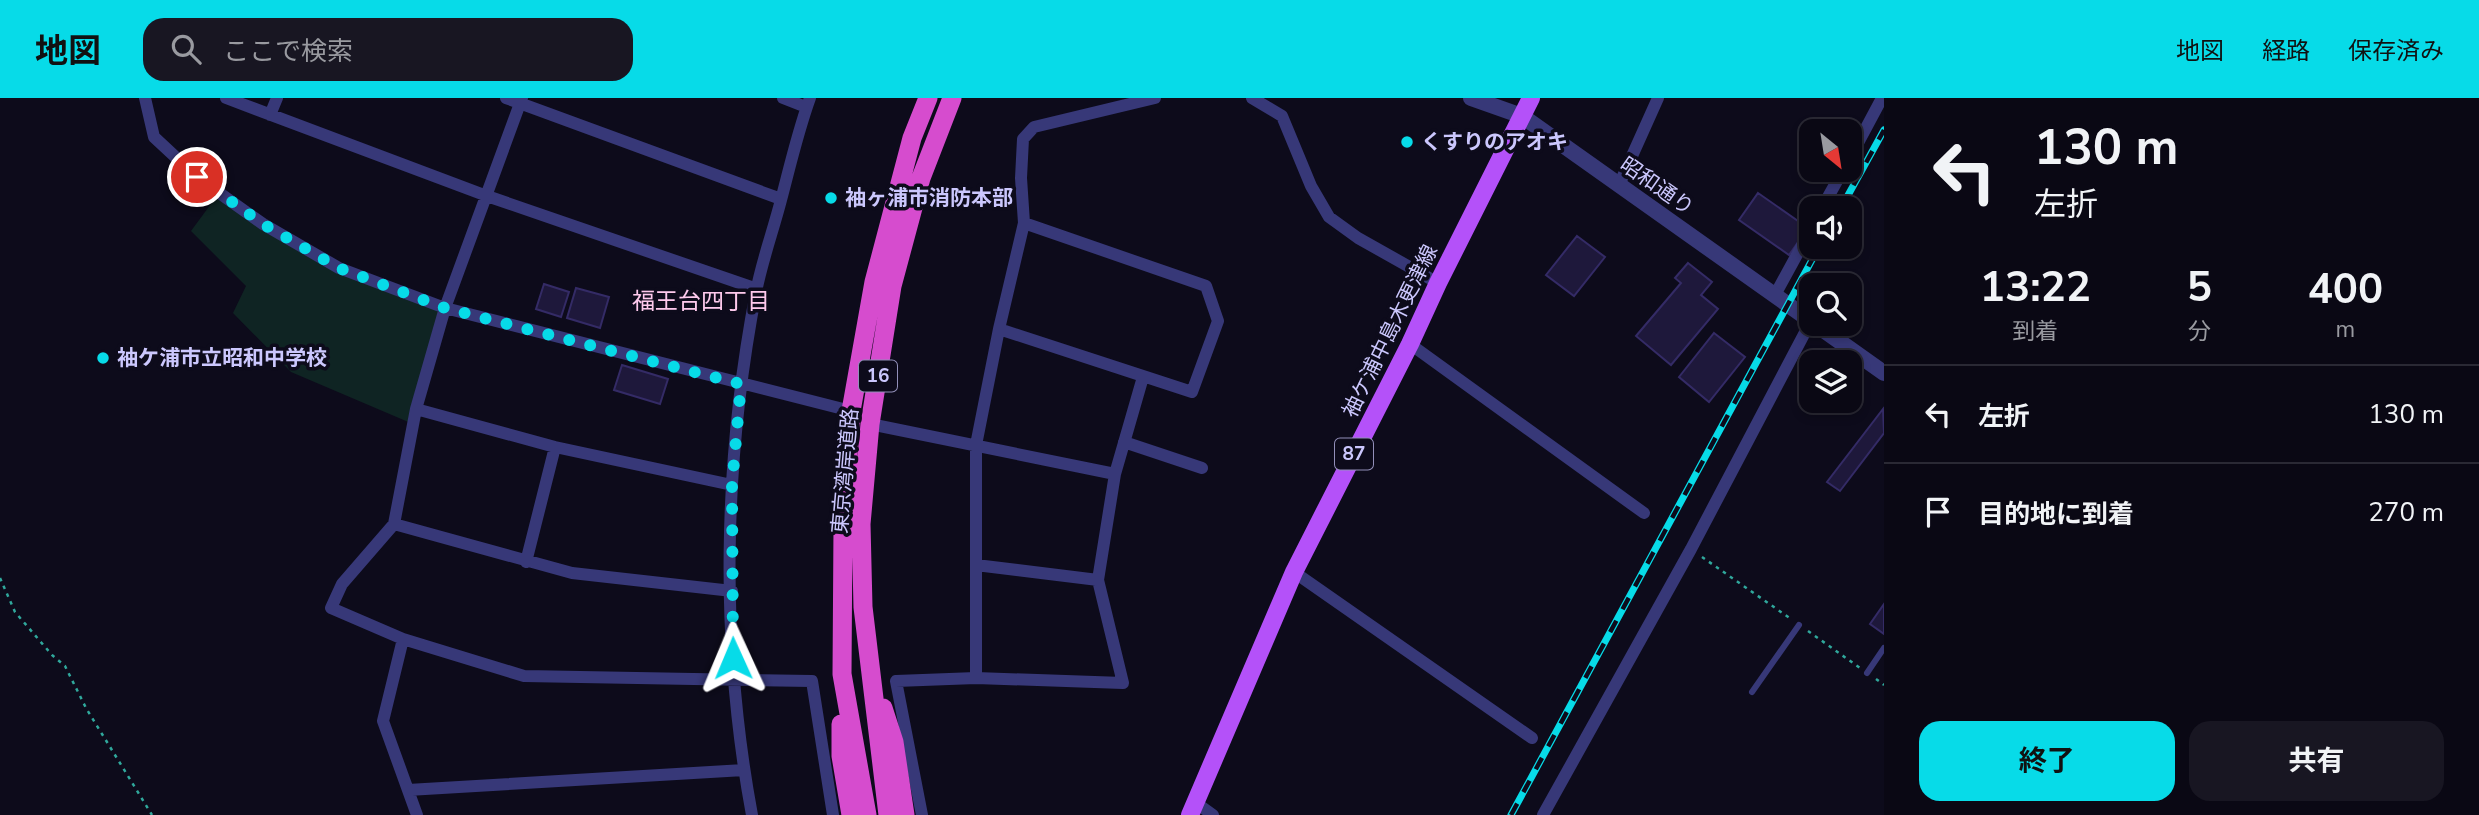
<!DOCTYPE html>
<html lang="ja">
<meta charset="utf-8">
<style>
:root{--surface:#0a0814;--page:#181622;--text:#f1f3f6;--muted:#999aa0;--line:#2a2934;--accent:#07dbe8}
body{margin:0;font-family:"Nunito Sans","Noto Sans JP",sans-serif;background:var(--page);color:var(--text);height:100vh;display:flex;flex-direction:column;font-size:26px;white-space:nowrap}
*{box-sizing:border-box;margin:0}
p{font-size:23px;color:var(--muted)}
.icon{flex:none;width:38px;height:38px;fill:none;stroke:currentColor;stroke-width:2;stroke-linecap:round;stroke-linejoin:round}
.map{position:relative;flex:1;overflow:hidden}
.side{display:flex;flex-direction:column;background:var(--surface);width:595px}
.side>*{flex:none}
.hud{background:#0a0814;color:var(--text);overflow:hidden}
.needle{width:46px;rotate:150deg}
.fabs{position:absolute;left:1799px;top:21px;display:grid;gap:14px}
.fabs a{display:grid;place-items:center;width:63px;height:63px;border-radius:14px;background:var(--surface);box-shadow:0 4px 10px #0003,0 0 0 2px var(--line);font-size:35px}
.pin{position:absolute;display:grid;place-items:center;width:60px;height:60px;color:#fff;margin:-30px;border:4px solid #fff;border-radius:50%;box-shadow:0 2px 7px #0007}
.me{position:absolute;width:77px;margin:-38px;rotate:359deg;stroke-linejoin:round;filter:drop-shadow(0 0 5px #0008)}
.turn{display:flex;align-items:center;gap:24px;height:147px;padding:0 35px;font-size:32px}
.turn .icon{width:91px;height:91px;stroke-width:2.5}
.turn b{display:block;font-size:49px;line-height:60px}
.eta{display:flex;justify-content:space-evenly;align-items:center;height:119px;text-align:center}
.eta b{font-size:42px;font-weight:700;line-height:49px}
.cta{display:flex;gap:14px;margin-top:auto;padding:14px 35px}
.cta a{flex:1;height:80px;border-radius:21px;background:var(--accent);color:#111;font-size:28px;font-weight:700;line-height:80px;text-align:center}
.cta a+a{background:var(--page);color:var(--text)}
ul{padding:0;list-style:none}
li{display:flex;align-items:center;gap:21px;height:98px;padding:0 35px;border-top:2px solid var(--line)}
li div{flex:1}
li b{display:block;font-size:26px}
li em{font-style:normal}
header{display:flex;align-items:center;gap:42px;box-sizing:border-box;height:98px;padding:0 35px;background:var(--accent);color:#111}
header strong{font-size:33px}
nav{display:flex;gap:38px;margin-inline-start:auto;font-size:24px}
.search{width:490px;height:63px;background:var(--page);display:flex;align-items:center;gap:18px;box-sizing:border-box;padding:0 24px;border-radius:21px;color:var(--muted);font-size:26px}
main{display:flex;flex:1;min-height:0}
.map>svg:first-child{display:block}
.green{fill:#0f2423}
.building{fill:#1e183b;stroke:#342b66;stroke-width:2}
.lines{fill:none;stroke-linecap:round;stroke-linejoin:round}
.path{stroke:#30a89c;stroke-width:2.5;stroke-dasharray:3.5 5;stroke-linecap:butt}
.service{stroke:#373878;stroke-width:6}
.minor{stroke:#373878;stroke-width:12}
.tertiary{stroke:#373878;stroke-width:16}
.primary{stroke:#b451f9;stroke-width:18}
.trunk{stroke:#d64cce;stroke-width:19}
.rail-casing{stroke:#07dbe8;stroke-width:7}
.rail{stroke:#0d0b1b;stroke-width:4.5;stroke-dasharray:13;stroke-linecap:butt}
.route{stroke:#07dbe8;stroke-width:12;stroke-dasharray:0 21.6}
.poi-dot{fill:#07dbe8;stroke:#0d0b1b;stroke-width:2.5}
.labels{text-anchor:middle;dominant-baseline:central;stroke-width:7;stroke-linejoin:round;paint-order:stroke}
.shield{fill:#0d0b1b;stroke:#928fb9;stroke-width:2}
.shield-label{font-size:19px;font-weight:bold;fill:#cbc7fd}
.poi-label{font-size:21px;font-weight:bold;fill:#cbc7fd;stroke:#0d0b1b;text-anchor:start}
.street-label{font-size:21px;fill:#cbc7fd;stroke:#0d0b1b}
.neighbourhood-label{font-size:23px;fill:#fdc9ec;stroke:#0d0b1b}
</style>
<header>
<strong>地図</strong>
<div class="search"><svg class="icon" aria-label="search" viewBox="0 0 24 24"><circle cx="10" cy="10" r="6"/><path d="M15 15l6 6"/></svg>ここで検索</div>
<nav><a>地図</a><a>経路</a><a>保存済み</a></nav>
</header>
<main>
<div class="map">
<svg width="1884" height="717" viewBox="0 0 1884 717">
<rect width="100%" height="100%" fill="#0d0b1b"/>
<path class="green" d="M219,95L339,170L445,210L413,326L291,274L233,215L246,188L191,133Z"/>
<path class="building" d="M1758,95L1808,130L1789,157L1739,122Z
M1577,138L1605,159L1574,198L1546,177Z
M1688,165L1712,184L1701,197L1718,211L1671,267L1636,238L1681,185L1675,180Z
M544,186L569,194L561,219L536,211Z
M576,190L609,199L600,230L567,220Z
M1714,235L1745,259L1709,304L1679,279Z
M622,267L668,281L660,306L614,292Z
M1883,311L1884,335L1840,393L1827,384Z
M1884,506V536L1870,526Z"/>
<g class="lines">
<path class="path" d="M1702,459L1791,521
M0,480L15,514L52,557L65,568L86,610L152,717
M1808,533L1860,570
M1876,581L1884,587"/>
<path class="service" d="M1867,575L1884,550
M1752,594L1799,527"/>
<path class="minor" d="M145,0L154,39L197,79L263,126L339,170L445,210L851,313
M226,0L487,98L757,191
M506,0L781,101
M522,0L445,210L416,311L394,426L342,486L331,510L403,541L524,578L812,583L833,717
M783,0L806,9
M1252,0L1282,18L1311,88L1329,119L1358,140L1438,185
M270,17L277,0
M1850,60L1882,0
M1619,87L1658,0
M1822,110L1843,72
M1775,197L1811,131
M999,231L1192,294L1218,223L1206,188L1024,125
M1410,246L1644,415
M416,311L555,349L732,387
M870,326L1115,376
M1124,344L1202,370
M394,426L572,475L732,493
M526,464L555,349
M976,467L1098,482
M1294,474L1532,640
M403,541L383,623L417,717
M976,580L1123,585L1098,482L1115,376L1143,279
M408,692L744,672
M1195,704L1213,717
M752,717C720,545 723,366 756,194C762,163 773,133 781,102C790,68 798,33 810,0
M922,717L896,583L976,580V347L999,231L1024,125L1021,80L1023,41L1034,29L1155,0
M1543,717L1691,451L1811,223"/>
<path class="tertiary" d="M1471,0L1522,18L1811,223
M1815,226L1884,275"/>
<path class="primary" d="M1190,717L1294,474L1410,246L1438,185L1531,0"/>
<path class="trunk" d="M883,610L894,644L905,717
M841,626V658L851,717
M867,717L842,576L843,428L851,313L874,184L912,40L928,0
M888,717L863,509L861,426L870,326L892,188L921,80L952,0"/>
<defs>
<path id="rail" d="M1841,110L1884,32
M1511,717L1819,149"/>
</defs>
<use href="#rail" class="rail-casing"/>
<use href="#rail" class="rail"/>
</g>
<g class="lines">
<path class="route" d="M197,79L263,126L339,170L445,210L741,286L732,387L733,560"/>
</g>
<g class="poi-dot">
<circle cx="1407" cy="44" r="7"/>
<circle cx="831" cy="100" r="7"/>
<circle cx="103" cy="260" r="7"/>
</g>
<g class="labels">
<g class="shield">
<rect x="859" y="262.5" width="38" height="31" rx="5"/>
<rect x="1335" y="340.5" width="38" height="31" rx="5"/>
</g>
<g class="shield-label">
<text x="878" y="278">16</text>
<text x="1354" y="356">87</text>
</g>
<g class="poi-label">
<text x="1421" y="44">くすりのアオキ</text>
<text x="845" y="100">袖ヶ浦市消防本部</text>
<text x="117" y="260">袖ケ浦市立昭和中学校</text>
</g>
<g class="street-label">
<text transform="translate(1657 88) rotate(35)">昭和通り</text>
<text transform="translate(1390 233) rotate(-64)">袖ケ浦中島木更津線</text>
<text transform="translate(845 373) rotate(-85)">東京湾岸道路</text>
</g>
<g class="neighbourhood-label">
<text x="701" y="203">福王台四丁目</text>
</g>
</g>
</svg>
<div class="fabs">
<a><svg class="needle" viewBox="-14 -14 28 28"><path d="M0-13l5 13h-10z" fill="#e53935"/><path d="M0 13l5-13h-10z" fill="#999aa0"/></svg></a>
<a><svg class="icon" aria-label="sound" viewBox="0 0 24 24"><path d="M4 9h4l5-4v14l-5-4H4zM17 9q2 3 0 6"/></svg></a>
<a><svg class="icon" aria-label="search" viewBox="0 0 24 24"><circle cx="10" cy="10" r="6"/><path d="M15 15l6 6"/></svg></a>
<a><svg class="icon" aria-label="layers" viewBox="0 0 24 24"><path d="M12 4l9 5-9 5-9-5zM3 14l9 5 9-5"/></svg></a>
</div>
<div class="pin" style="left:197px;top:79px;background:#d93025"><svg class="icon" aria-label="arrive" viewBox="0 0 24 24"><path d="M6 21V4h12l-3 4 3 4H6"/></svg></div>
<svg class="me" style="left:733px;top:560px" viewBox="-20 -20 40 40"><path d="M0-17L14 15 0 8-14 15z" fill="#07dbe8" stroke="#fff" stroke-width="4"/></svg>
</div>
<section class="side">
<div class="hud">
<div class="turn"><svg class="icon" aria-label="left" viewBox="0 0 24 24"><path d="M17 20v-9H6M10 6l-5 5 5 5"/></svg><div><b>130 m</b>左折</div></div>
</div>
<div class="eta">
<div><b>13:22</b><p>到着</p></div>
<div><b>5</b><p>分</p></div>
<div><b>400</b><p>m</p></div>
</div>
<ul>
<li><svg class="icon" aria-label="left" viewBox="0 0 24 24"><path d="M17 20v-9H6M10 6l-5 5 5 5"/></svg><div><b>左折</b></div><em>130 m</em></li>
<li><svg class="icon" aria-label="arrive" viewBox="0 0 24 24"><path d="M6 21V4h12l-3 4 3 4H6"/></svg><div><b>目的地に到着</b></div><em>270 m</em></li>
</ul>
<div class="cta"><a>終了</a><a>共有</a></div>
</section>
</main>
